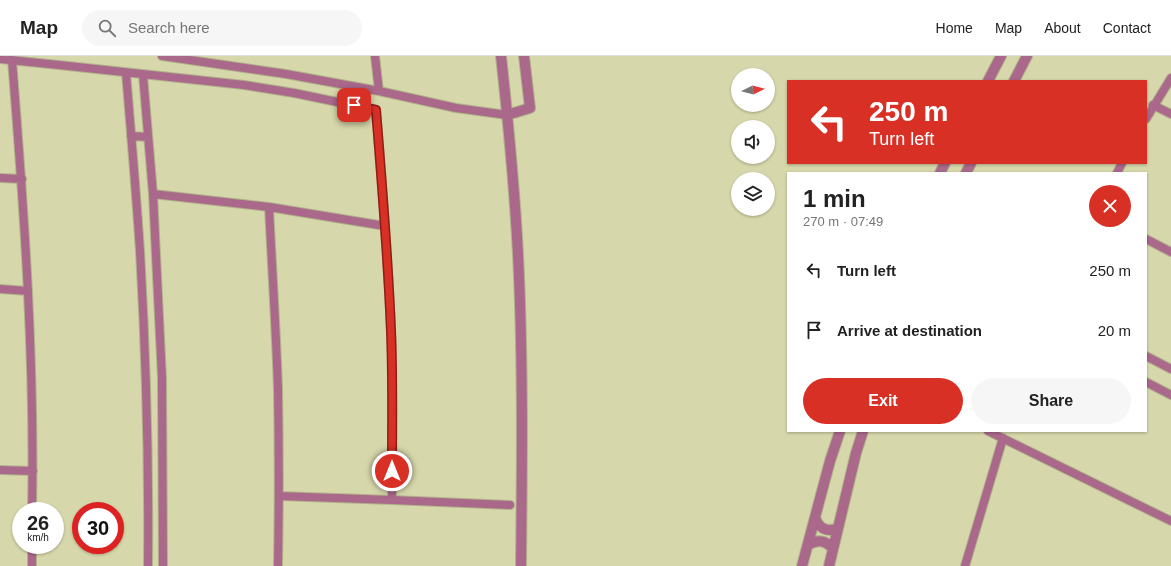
<!DOCTYPE html>
<meta charset="utf-8">
<style>
:root{--surface:#fff;--page:#f6f6f6;--text:#222;--muted:#767676;--line:#e0e0e0;--accent:#d93025}
body{margin:0;font-family:Arial,sans-serif;background:var(--page);color:var(--text);height:100vh;display:flex;flex-direction:column;font-size:15px;white-space:nowrap}
*{box-sizing:border-box;margin:0}
p{font-size:13px;color:var(--muted)}
.icon{flex:none;width:22px;height:22px;fill:none;stroke:currentColor;stroke-width:2;stroke-linecap:round;stroke-linejoin:round}
.map{position:relative;flex:1;overflow:hidden}
.drawer{position:absolute;left:787px;top:116px;width:360px;height:260px;display:flex;flex-direction:column;background:var(--surface);border-radius:0px;box-shadow:0 1px 3px #0004}
.drawer>*{flex:none}
.banner{position:absolute;left:787px;top:24px;width:360px;height:84px;border-radius:0px;box-shadow:0 1px 3px #0004;background:#d93025;color:#fff;overflow:hidden}
.needle{width:26px;rotate:84deg}
.buttons{position:absolute;left:731px;top:12px;display:grid;gap:8px}
.buttons a{display:grid;place-items:center;width:44px;height:44px;border-radius:50%;background:var(--surface);box-shadow:0 1px 3px #0004;font-size:20px}
.speed{position:absolute;left:12px;top:446px;display:flex;gap:8px;font-size:20px;font-weight:700;text-align:center}
.speed>*{display:grid;place-content:center;width:52px;height:52px;border-radius:50%;background:var(--surface);box-shadow:0 1px 3px #0004;line-height:1}
.speed small{font-size:10px;font-weight:400}
.speed .limit{border:6px solid #d22;background:#fff;color:#111}
.pin{position:absolute;display:grid;place-items:center;width:34px;height:34px;color:#fff;margin:-17px;border-radius:8px;box-shadow:0 2px 6px #0006}
.me{position:absolute;width:44px;margin:-22px;rotate:0deg;stroke-linejoin:round;filter:drop-shadow(0 0 3px #0008)}
.turn{display:flex;align-items:center;gap:14px;height:84px;padding:0 16px;font-size:18px}
.turn .icon{width:52px;height:52px;stroke-width:2.5}
.turn b{display:block;font-size:28px;line-height:34px}
.round{display:grid;place-items:center;flex:none;width:42px;height:42px;border-radius:21px;background:var(--page)}
.head{display:flex;align-items:center;justify-content:space-between;height:68px;padding:0 16px}
h1{font-size:24px;font-weight:600;line-height:30px}
.cta{display:flex;gap:8px;margin-top:auto;padding:8px 16px}
.cta a{flex:1;height:46px;border-radius:24px;background:var(--accent);color:#fff;font-size:16px;font-weight:600;line-height:46px;text-align:center}
.cta a+a{background:var(--page);color:var(--text)}
ul{padding:0;list-style:none}
li{display:flex;align-items:center;gap:12px;height:60px;padding:0 16px}
li div{flex:1}
li b{display:block;font-size:15px}
li em{font-style:normal}
header{display:flex;align-items:center;gap:24px;box-sizing:border-box;height:56px;padding:0 20px;background:var(--surface);border-bottom:1px solid var(--line)}
header strong{font-size:19px}
nav{display:flex;gap:22px;margin-inline-start:auto;font-size:14px}
.search{width:280px;height:36px;background:var(--page);display:flex;align-items:center;gap:10px;box-sizing:border-box;padding:0 14px;border-radius:22px;color:var(--muted);font-size:15px}
.map>svg:first-child{display:block}
.lines{fill:none;stroke-linecap:round;stroke-linejoin:round}
.minor-casing{stroke:#b2b38c;stroke-width:10}
.tertiary-casing{stroke:#b2b38c;stroke-width:12}
.minor{stroke:#aa688a;stroke-width:8}
.tertiary{stroke:#aa688a;stroke-width:10}
.route-casing{stroke:#8d1f18;stroke-width:10}
.route{stroke:#d93025;stroke-width:7}
</style>
<header>
<strong>Map</strong>
<div class="search"><svg class="icon" aria-label="search" viewBox="0 0 24 24"><circle cx="10" cy="10" r="6"/><path d="M15 15l6 6"/></svg>Search here</div>
<nav><a>Home</a><a>Map</a><a>About</a><a>Contact</a></nav>
</header>
<div class="map">
<svg width="1171" height="510" viewBox="0 0 1171 510">
<rect width="100%" height="100%" fill="#d6d7aa"/>
<g class="lines">
<defs>
<path id="minor" d="M162,0L286,18L379,35L456,52L507,59
M375,0L379,35
M0,3L59,9L244,29L294,37L376,54C382,127 388,200 391,274C393,331 392,387 392,444
M12,4C24,154 35,305 32,455
M126,17C131,76 136,136 140,195C146,300 149,405 148,510
M143,19L153,138L162,322L163,510
M1153,49L1171,58
M1146,63L1171,22
M131,80L148,81
M1117,117L1122,107
M0,122L22,123
M153,138L269,151L385,170
M269,151C272,212 276,273 278,333C279,392 279,451 278,510
M1146,183L1171,196
M0,233L28,235
M1146,300L1171,313
M1146,326L1171,339
M988,375L1171,465
M0,414L33,415
M279,440L392,444L510,449
M32,510V489
M965,510L1003,382"/>
<path id="tertiary" d="M501,0C509,73 516,146 519,220C523,317 522,413 521,510
M988,25L1001,0
M1014,25L1027,0
M507,59L530,52L524,0
M940,117L945,107
M966,117L971,107
M815,461C818,472 827,477 838,472
M808,489C817,483 826,484 833,493
M802,510L830,405L840,375
M829,510L856,397L863,375"/>
</defs>
<use href="#minor" class="minor-casing"/>
<use href="#tertiary" class="tertiary-casing"/>
<use href="#minor" class="minor"/>
<use href="#tertiary" class="tertiary"/>
</g>
<g class="lines">
<defs>
<path id="route" d="M354,49L376,54C382,127 388,201 391,275C393,322 392,368 392,415"/>
</defs>
<use href="#route" class="route-casing"/>
<use href="#route" class="route"/>
</g>
</svg>
<div class="buttons">
<a><svg class="needle" viewBox="-14 -14 28 28"><path d="M0-13l5 13h-10z" fill="#e53935"/><path d="M0 13l5-13h-10z" fill="#767676"/></svg></a>
<a><svg class="icon" aria-label="sound" viewBox="0 0 24 24"><path d="M4 9h4l5-4v14l-5-4H4zM17 9q2 3 0 6"/></svg></a>
<a><svg class="icon" aria-label="layers" viewBox="0 0 24 24"><path d="M12 4l9 5-9 5-9-5zM3 14l9 5 9-5"/></svg></a>
</div>
<div class="speed"><div>26<small>km/h</small></div><div class="limit">30</div></div>
<div class="pin" style="left:354px;top:49px;background:#d93025"><svg class="icon" aria-label="arrive" viewBox="0 0 24 24"><path d="M6 21V4h12l-3 4 3 4H6"/></svg></div>
<svg class="me" style="left:392px;top:415px" viewBox="-20 -20 40 40"><circle r="17" fill="#d93025" stroke="#fff" stroke-width="3"/><path d="M0-11L8 9 0 5-8 9z" fill="#fff"/></svg>
<div class="banner">
<div class="turn"><svg class="icon" aria-label="left" viewBox="0 0 24 24"><path d="M17 20v-9H6M10 6l-5 5 5 5"/></svg><div><b>250 m</b>Turn left</div></div>
</div>
<section class="drawer">
<div class="head"><div><h1>1 min</h1><p>270 m · 07:49</p></div><a class="round" style="background:#d93025;color:#fff"><svg class="icon" aria-label="close" viewBox="0 0 24 24"><path d="M6 6l12 12M18 6L6 18"/></svg></a></div>
<ul>
<li><svg class="icon" aria-label="left" viewBox="0 0 24 24"><path d="M17 20v-9H6M10 6l-5 5 5 5"/></svg><div><b>Turn left</b></div><em>250 m</em></li>
<li><svg class="icon" aria-label="arrive" viewBox="0 0 24 24"><path d="M6 21V4h12l-3 4 3 4H6"/></svg><div><b>Arrive at destination</b></div><em>20 m</em></li>
</ul>
<div class="cta"><a>Exit</a><a>Share</a></div>
</section>
</div>
